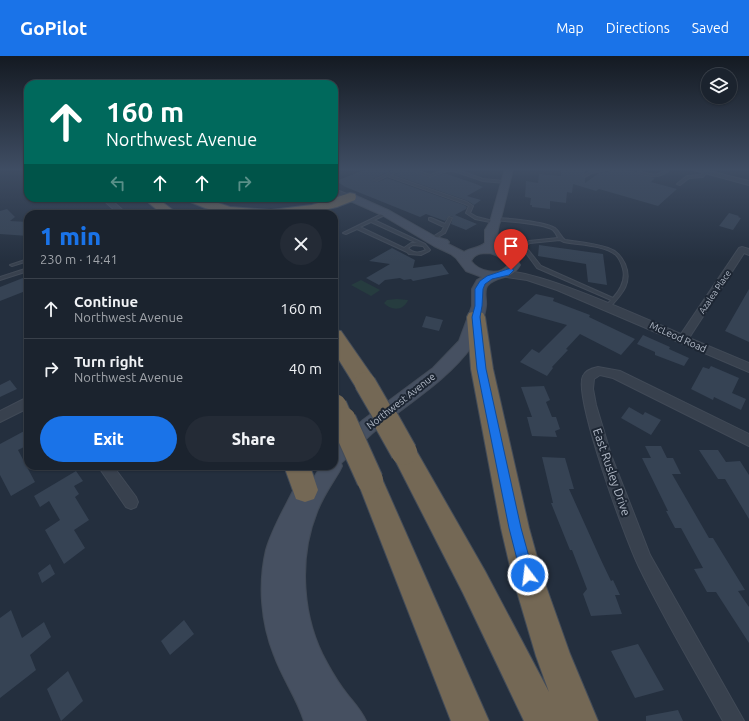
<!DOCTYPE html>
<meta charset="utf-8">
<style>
:root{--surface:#1b232e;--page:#242b36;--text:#f1f3f6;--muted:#a0a4aa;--line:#39404a;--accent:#1a73e8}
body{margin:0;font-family:Ubuntu,sans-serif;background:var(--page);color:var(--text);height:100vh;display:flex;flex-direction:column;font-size:15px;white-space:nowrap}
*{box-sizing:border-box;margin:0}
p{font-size:13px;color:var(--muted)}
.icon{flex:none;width:22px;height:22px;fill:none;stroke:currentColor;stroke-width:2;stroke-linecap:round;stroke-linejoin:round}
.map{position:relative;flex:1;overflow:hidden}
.sheet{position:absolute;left:24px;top:154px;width:314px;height:260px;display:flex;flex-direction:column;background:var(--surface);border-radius:12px;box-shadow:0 1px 3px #0004,0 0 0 1px var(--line)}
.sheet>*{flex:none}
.hud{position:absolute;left:24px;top:24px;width:314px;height:122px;border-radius:12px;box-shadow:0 1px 3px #0004,0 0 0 1px var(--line);background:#00695c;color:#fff;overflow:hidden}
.buttons{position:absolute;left:701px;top:12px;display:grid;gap:8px}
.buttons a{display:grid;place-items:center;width:36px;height:36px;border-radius:50%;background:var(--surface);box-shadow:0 1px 3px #0004,0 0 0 1px var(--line);font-size:20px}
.pin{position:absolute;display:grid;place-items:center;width:34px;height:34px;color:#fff;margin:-41px -17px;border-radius:50% 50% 50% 0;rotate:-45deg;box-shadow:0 0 4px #0007}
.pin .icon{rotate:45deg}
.me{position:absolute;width:44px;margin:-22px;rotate:345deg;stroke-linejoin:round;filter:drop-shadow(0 0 3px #0008)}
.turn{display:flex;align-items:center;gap:14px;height:84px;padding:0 16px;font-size:18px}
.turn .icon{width:52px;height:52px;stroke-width:2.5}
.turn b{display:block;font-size:28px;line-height:34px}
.lanes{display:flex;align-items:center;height:38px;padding:0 16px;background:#0003;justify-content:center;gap:20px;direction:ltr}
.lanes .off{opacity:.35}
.round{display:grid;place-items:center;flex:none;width:42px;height:42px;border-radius:21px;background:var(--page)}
.head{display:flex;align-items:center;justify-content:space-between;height:68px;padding:0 16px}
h1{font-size:24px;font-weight:800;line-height:30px;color:var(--accent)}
.primary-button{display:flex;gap:8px;margin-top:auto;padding:8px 16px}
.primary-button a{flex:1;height:46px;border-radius:24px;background:var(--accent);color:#fff;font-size:16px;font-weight:800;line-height:46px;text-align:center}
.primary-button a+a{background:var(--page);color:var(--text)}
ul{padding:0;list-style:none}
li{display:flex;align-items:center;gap:12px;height:60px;padding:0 16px;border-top:1px solid var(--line)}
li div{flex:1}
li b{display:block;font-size:15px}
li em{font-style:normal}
header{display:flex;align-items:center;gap:24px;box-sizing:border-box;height:56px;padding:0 20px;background:var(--accent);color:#fff}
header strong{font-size:19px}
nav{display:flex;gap:22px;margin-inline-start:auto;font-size:14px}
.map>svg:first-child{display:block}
.green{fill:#263c3f}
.building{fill:#364354}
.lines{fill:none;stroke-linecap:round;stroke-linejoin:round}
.lane-casing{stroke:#414a57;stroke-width:2}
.street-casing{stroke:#414a57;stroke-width:2}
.secondary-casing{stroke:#414a57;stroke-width:2}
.highway-casing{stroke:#434c59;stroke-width:2}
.lane{fill:#38414e;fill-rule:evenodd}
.street{fill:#38414e;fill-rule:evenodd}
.secondary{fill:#465061;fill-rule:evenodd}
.highway{fill:#746855;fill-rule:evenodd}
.highway-bridge-far1-casing{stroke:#434c59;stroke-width:23;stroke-linecap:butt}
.highway-bridge-casing{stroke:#434c59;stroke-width:28;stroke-linecap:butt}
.highway-bridge-far1{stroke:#746855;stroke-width:21}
.highway-bridge{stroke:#746855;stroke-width:26}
.route{fill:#1a73e8;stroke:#114b97}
.labels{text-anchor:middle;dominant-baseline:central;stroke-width:4;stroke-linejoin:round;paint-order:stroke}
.far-street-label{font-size:9px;fill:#b4bcc9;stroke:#1d2633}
.street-label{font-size:10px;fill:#b4bcc9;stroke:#1d2633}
.near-street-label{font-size:12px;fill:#b4bcc9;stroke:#1d2633}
</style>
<header>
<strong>GoPilot</strong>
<nav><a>Map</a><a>Directions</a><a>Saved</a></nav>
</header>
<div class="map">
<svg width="749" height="665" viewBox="0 0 749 665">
<rect width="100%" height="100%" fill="#242f3e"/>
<path class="green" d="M361,224L380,234L371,240L351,229Z
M397,243L408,244C404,255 391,255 384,247L387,244Z"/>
<path class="building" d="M367,113H394L373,123V125L378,126L387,122L464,149L467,151L466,153L455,159L477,168L466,174L451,168L453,161L449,160L445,165L426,158L420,161L343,130H344L336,125Z
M398,113H407L429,122L443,118H447L476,128L483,131L467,140L481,144L474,149L468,145L394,119L400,116Z
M561,113H585V117L582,120L585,122V127L599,117L608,116L613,113H624L636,116L638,118L655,122L651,126L677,133L658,150L599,133L596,135L573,128L572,137L567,136L566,147L550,145V153L532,151V149H530L531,142L525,141L526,125L538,127L539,118L561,120Z
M7,153L15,161L10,165L28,166V180L0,178V155Z
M729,157L739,160L738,161L741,162L733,174L719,170Z
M539,189L603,198L607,229L588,226L586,208L538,200Z
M392,192L415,204L413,212L442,208L449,218L413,225L411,223L404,224L400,222L385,224L379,229L366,222L390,208L369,205Z
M28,220V234L0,245V231Z
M749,233V286L725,275Z
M536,238L554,242L553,245L590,259L589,261L635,283L621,299L580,278L566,293L568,294L552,311L553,312L547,320L520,306L532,293L539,297L567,269L517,255Z
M426,260L443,264L439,275L422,271Z
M643,279L670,291L669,293L689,302L684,310L655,299V296L637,288Z
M711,310L739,322L732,337L746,343L741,354L714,341L713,344L691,333L703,311L709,313Z
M10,324L17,333L0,341V329Z
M544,330L550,344L546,346L552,361H556L560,373L555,375L557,381L532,380L527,361H532L521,331Z
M629,351L643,359L645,356L661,364L651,379L621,362Z
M28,373V389L18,394L35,426L11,440L0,419V388Z
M645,390H661L667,402H673L681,418H672L709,482H713L745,534L738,535L749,551V587L716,536H707L694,513L703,512L681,472H675L666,455H668L642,402H651Z
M699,394H718L726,406L740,405L749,419V463L725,423H718Z
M542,401L565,402L574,433H569L601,504L611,525L613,524L620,539H615L622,558L591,560L583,538L587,533L572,494H570L551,447H553Z
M76,415L83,425L74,430L79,438L75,441L89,464L74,474L85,492L64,508L45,474L60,464L49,445L40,451L34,440Z
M50,508L55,518L42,527L38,517Z
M11,554L22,582L44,566L51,581L30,599L36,614L0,642V562Z
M184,564L194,578L170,599L161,585Z
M638,588L664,634L635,642L611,595Z
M68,615L83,645L61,665L47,633Z
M678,654L683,665H646V660Z"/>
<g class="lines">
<defs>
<path id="lane" d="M408,113H413L430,119L447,113H458L457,114H458L483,123L505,125L507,126L505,127L483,125L454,115H447L430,121Z
M604,113H612L592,117L585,121L583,120L590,115Z
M638,113H642L641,116C646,117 652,120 658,118C663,117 665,113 671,113C659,123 652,121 638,117Z
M396,114L399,115L390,119L467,146L473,150L470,157L477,161L497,166L495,167L475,163L466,157L469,150L465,148L387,120L377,125L374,124Z
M704,115L707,116L703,121L689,122L680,129L677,128L687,120L701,119Z
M386,156L388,157L387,158L374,164L425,188L430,194L429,195L421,199L409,198L407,196L357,173L346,178L343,177ZM371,166L417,187H411L404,192L360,171ZM413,189L423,190L426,194C420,197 413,198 408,192Z
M449,161L452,162L445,177L433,184H431V182L442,175L444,171L429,164V162H431L445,168Z
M495,162C506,162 546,166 555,172C559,175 561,181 565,184C579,186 594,187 608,192C617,195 621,200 625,208C633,227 622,238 610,251H606V250L611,244L537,212L521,190L529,185L558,182C557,179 555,176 553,174C543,167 509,166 496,164L494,163ZM560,184L564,186C579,189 604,189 616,199C619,202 622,209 623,213C626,224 620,234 613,242L541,210L525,190L530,187Z
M28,203V205L12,210L10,209Z
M28,212V215L0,224V221Z"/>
<path id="street" d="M690,113H701L749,125V129Z
M334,133L352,140L354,141L350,143L334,137Z
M101,142H109L127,158H119Z
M742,191L749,193V199L744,197L689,282L749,307V316L557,234L527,224L500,220L498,218C514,202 657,268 681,278L739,192Z
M598,311L620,315L749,378V390L613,322L600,319L594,323L593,333L596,349L611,399L650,499L744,665H723C695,614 664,563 639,511C626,485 573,340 583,320C585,315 593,312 598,311Z
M28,341V352L0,366V355Z
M98,410H113L136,441L138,446L136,451L131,453L126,451Z"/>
<path id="secondary" d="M505,113H513L500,166C496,175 499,183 494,191C506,193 514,198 520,209C510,226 499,218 488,229C483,234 487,244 486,250C485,260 478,282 472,290C447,325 408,347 376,374C364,384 353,397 341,407L342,410L339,416C331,429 322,442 317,456C298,503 302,563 327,607C333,618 339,628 347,638C354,647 361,654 366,665H304C297,642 282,622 274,599C261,567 258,528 266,494C272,473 284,453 294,433L301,430L307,433L321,410H334V389L363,364L433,312L459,285L472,250V233L477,224L482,221L466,215L456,202L451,198L434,190L382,159L346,143L345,141L350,138L354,139L390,155L436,181L447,184L449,186L448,188L464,196C470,192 480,192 485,187V174L490,166ZM490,197C497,199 504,202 508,209C499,221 478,215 471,205C475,197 481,197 490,197Z"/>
<path id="highway" d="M350,137L355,138L356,141L355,144L337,151L307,158H226L205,152L188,145L187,142H204L230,151L271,154L312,149Z
M143,142H157L178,158H162Z
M476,255L483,257L485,261L493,313L529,472L542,519L570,598L598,665H524L463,537L391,396L395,389L404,385L413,389L485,515L549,636L536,600L512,519L501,472L471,313L467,261L469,257Z
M334,274L341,275L373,321L376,327L373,333L365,335L357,333L334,296Z
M284,410H310L318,434L314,443L305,446L296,443Z
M370,412L379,416L489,665H451L357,424L361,416Z"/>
</defs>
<use href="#lane" class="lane-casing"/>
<use href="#street" class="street-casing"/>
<use href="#secondary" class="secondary-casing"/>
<use href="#highway" class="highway-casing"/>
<use href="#lane" class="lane"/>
<use href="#street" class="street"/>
<use href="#secondary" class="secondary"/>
<use href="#highway" class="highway"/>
<defs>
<path id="highway-bridge-far1" d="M365,327L387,365
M336,349L343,365"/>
<path id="highway-bridge" d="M343,364L370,424
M386,364L404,396"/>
</defs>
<use href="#highway-bridge-far1" class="highway-bridge-far1-casing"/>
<use href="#highway-bridge" class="highway-bridge-casing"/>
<use href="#highway-bridge-far1" class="highway-bridge-far1"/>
<use href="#highway-bridge" class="highway-bridge"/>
</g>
<linearGradient id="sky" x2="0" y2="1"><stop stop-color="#141a22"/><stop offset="0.55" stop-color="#3f4d63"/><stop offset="1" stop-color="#3f4d63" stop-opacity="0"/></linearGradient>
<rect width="749" height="206" fill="url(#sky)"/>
<path class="route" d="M511,212L514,214L509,219L492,223L485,228L483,233L482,250L480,261L486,313L521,472L534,519L532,524L528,526L523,524L521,519L509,472L477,313L472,261L475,250V233L480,225L487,220Z"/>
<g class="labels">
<g class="far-street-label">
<text transform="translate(715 236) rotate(-56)">Azalea Place</text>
</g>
<g class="street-label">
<text transform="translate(678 281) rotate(24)">McLeod Road</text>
<text transform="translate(401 345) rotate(-38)">Northwest Avenue</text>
</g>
<g class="near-street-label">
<text transform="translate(612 416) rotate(71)">East Rusley Drive</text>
</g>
</g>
</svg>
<div class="buttons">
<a><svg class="icon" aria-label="layers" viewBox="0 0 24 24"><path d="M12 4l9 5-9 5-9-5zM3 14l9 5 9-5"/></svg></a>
</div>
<div class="pin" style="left:511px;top:214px;background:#d93025"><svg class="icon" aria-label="arrive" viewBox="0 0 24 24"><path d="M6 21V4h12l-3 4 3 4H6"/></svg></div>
<svg class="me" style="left:528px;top:519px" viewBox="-20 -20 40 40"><circle r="17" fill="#1a73e8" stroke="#fff" stroke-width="3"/><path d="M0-11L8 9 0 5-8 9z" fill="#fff"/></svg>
<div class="hud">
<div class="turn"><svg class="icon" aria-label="ahead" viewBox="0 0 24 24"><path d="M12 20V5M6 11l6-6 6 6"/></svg><div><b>160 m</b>Northwest Avenue</div></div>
<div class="lanes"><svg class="icon off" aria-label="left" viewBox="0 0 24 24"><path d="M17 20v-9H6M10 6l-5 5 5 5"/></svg><svg class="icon" aria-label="ahead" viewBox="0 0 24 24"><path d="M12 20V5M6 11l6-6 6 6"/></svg><svg class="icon" aria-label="ahead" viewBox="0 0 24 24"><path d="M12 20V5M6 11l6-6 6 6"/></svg><svg class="icon off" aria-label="right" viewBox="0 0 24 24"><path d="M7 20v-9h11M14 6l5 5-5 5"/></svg></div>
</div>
<section class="sheet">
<div class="head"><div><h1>1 min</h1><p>230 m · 14:41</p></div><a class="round"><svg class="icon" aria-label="close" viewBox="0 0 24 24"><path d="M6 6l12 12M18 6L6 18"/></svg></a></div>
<ul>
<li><svg class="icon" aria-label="ahead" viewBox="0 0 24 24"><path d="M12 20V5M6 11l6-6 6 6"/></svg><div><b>Continue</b><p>Northwest Avenue</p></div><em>160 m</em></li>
<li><svg class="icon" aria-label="right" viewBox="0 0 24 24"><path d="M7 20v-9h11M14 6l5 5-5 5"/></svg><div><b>Turn right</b><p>Northwest Avenue</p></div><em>40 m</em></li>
</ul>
<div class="primary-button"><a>Exit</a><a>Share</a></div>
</section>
</div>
